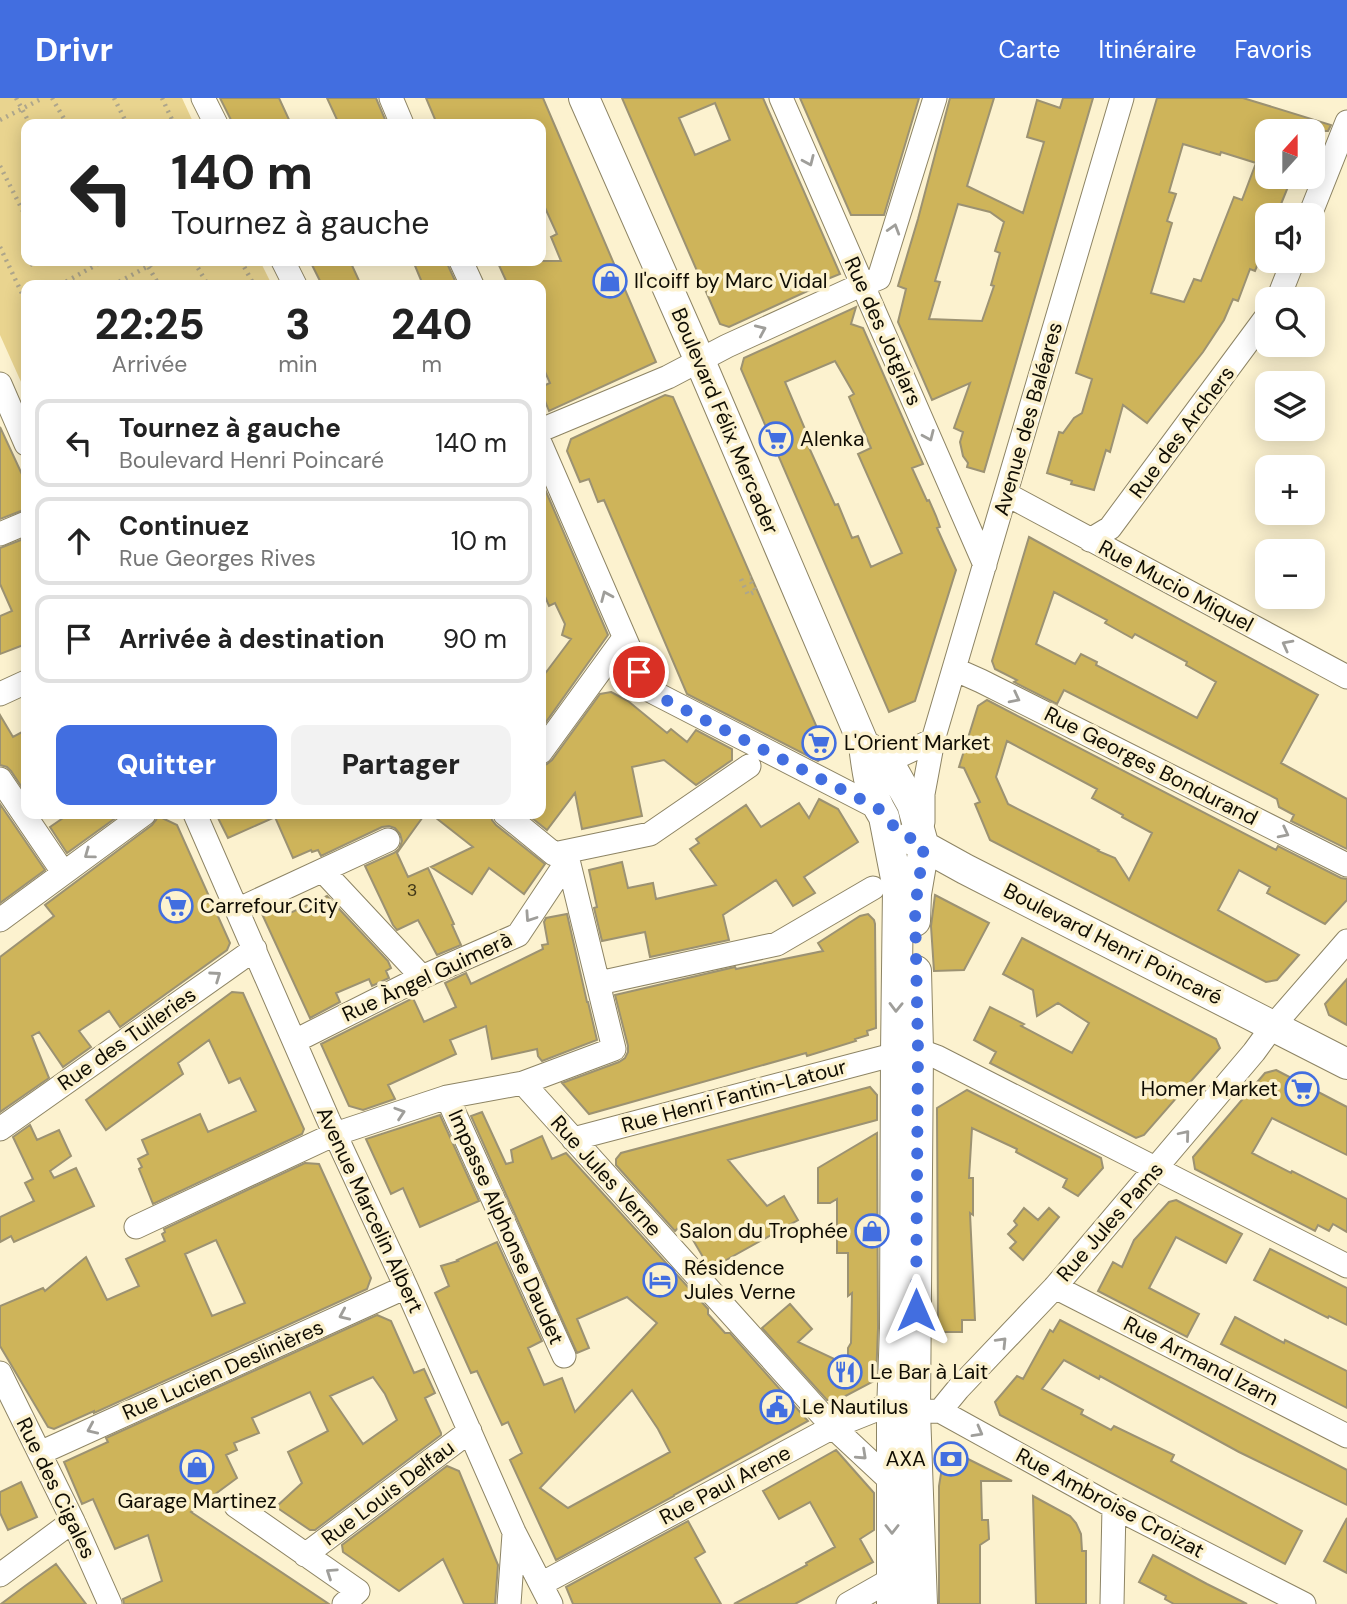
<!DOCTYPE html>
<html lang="fr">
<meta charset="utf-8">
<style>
:root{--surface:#fff;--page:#f2f2f2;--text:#222;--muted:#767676;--line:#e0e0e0;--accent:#426ee0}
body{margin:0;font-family:"DM Sans",sans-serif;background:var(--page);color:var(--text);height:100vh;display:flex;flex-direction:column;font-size:26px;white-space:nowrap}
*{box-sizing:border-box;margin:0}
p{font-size:23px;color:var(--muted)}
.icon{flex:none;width:38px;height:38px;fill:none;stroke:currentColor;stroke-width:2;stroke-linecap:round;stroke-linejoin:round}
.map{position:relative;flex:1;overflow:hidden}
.side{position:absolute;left:21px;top:182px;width:525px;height:539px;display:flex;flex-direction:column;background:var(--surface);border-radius:14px;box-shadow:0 4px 18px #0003}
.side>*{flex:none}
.guide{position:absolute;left:21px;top:21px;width:525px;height:147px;border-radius:14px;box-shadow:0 4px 18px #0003;background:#fff;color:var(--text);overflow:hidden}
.needle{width:46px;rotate:21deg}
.buttons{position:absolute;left:1255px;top:21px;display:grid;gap:14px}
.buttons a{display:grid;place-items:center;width:70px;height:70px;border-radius:14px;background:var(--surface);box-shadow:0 4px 18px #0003;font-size:35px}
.pin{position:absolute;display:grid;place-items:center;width:60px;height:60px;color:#fff;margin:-30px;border:4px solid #fff;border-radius:50%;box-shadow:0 2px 7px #0007}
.me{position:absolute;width:77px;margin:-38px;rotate:0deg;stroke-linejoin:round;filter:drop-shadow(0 0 5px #0008)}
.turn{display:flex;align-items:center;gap:24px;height:147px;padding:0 35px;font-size:32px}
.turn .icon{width:91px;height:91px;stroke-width:2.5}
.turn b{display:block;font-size:49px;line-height:60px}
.eta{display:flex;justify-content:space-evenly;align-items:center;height:119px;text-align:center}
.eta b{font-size:42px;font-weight:800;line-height:49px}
.cta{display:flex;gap:14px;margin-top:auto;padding:14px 35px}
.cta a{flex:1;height:80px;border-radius:14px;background:var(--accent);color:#fff;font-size:28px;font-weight:800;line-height:80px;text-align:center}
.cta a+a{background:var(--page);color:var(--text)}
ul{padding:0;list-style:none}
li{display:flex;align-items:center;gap:21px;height:88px;margin:0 14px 10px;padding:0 21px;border:4px solid var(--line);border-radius:14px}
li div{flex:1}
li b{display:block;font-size:26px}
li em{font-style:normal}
header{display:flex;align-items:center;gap:42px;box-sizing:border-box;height:98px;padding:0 35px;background:var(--accent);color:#fff}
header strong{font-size:33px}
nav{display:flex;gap:38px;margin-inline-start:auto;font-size:24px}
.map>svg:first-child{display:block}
.green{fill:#e9d48f}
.building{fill:#ceb45a;stroke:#9c9272;stroke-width:2;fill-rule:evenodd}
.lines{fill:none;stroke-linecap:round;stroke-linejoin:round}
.minor-casing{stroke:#8d8464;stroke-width:25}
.major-casing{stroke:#8d8464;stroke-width:32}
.path{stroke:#aea68b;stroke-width:4.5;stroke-dasharray:2 5;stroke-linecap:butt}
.minor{stroke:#fff;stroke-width:23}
.major{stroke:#fff;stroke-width:30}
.oneway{stroke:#9f9e9a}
.route{stroke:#426ee0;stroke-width:12;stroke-dasharray:0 21.6}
.labels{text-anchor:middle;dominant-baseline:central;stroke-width:7;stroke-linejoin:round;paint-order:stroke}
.number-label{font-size:18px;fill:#403719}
.poi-label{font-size:21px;fill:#100d03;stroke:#fcf2cf;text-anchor:start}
.street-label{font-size:21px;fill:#100d03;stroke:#fcf2cf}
</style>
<header>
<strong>Drivr</strong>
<nav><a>Carte</a><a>Itinéraire</a><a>Favoris</a></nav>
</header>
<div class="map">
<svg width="1347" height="1506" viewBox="0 0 1347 1506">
<rect width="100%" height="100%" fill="#fcf2cf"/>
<path class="green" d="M0,0H182L194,26H26V163H260L272,187H26V295L0,237Z"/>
<path class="building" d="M220,0H279L291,26H233Z
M327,0H376L387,26H339Z
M426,0H543L656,264L549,313L541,293V289L550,285L541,265V187H508L497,163H561L551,139L557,136L541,101V26H437Z
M622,0H763L840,176L825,182V185L729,229L720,226ZM715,5L730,42L695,57L679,20Z
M800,0H919L884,117H851Z
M950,0H994L967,88L1023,115L1044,44L1027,39L1037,2L1060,10L1063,0H1093L984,374L967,369L968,365L963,358L960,344L963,334L954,330L970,285L932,302L898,224L906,191L898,188L918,121ZM958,106L990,114L1004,124L995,153L1000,155L991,187L994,188L982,223L929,221L940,184L935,183Z
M1157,0H1243L1331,27L1328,33H1267V79H1292L1277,116L1267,113V144L1255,173L1250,171L1238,203L1233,201L1224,222L1203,254L1147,325L1123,307L1110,354L1106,352L1094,392L1071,386L1072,383L1047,375L1059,334L1063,335L1074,320L1082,315L1092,281L1076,275ZM1183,46L1220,57L1221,54L1256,65L1242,102L1234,99L1201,183L1194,181L1184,204L1151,195L1172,125L1167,123L1176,96L1169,94Z
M310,163H350L361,187H322Z
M413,163H446L457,187H423Z
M856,209L851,226L863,230L923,366L912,370L927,403L929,402L936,418L940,429L937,430L956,472L915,603L889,614L741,271L744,260ZM835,263L854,296L849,299L871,350L858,356L902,455L871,469L858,438L852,440L838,406L835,407L807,345L810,343L785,284Z
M665,297L673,299L828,655L818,663L687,596L604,402L598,404L589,381L580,384L567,353L571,341Z
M0,329L26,385V411L0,421Z
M541,382L608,537L541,631V581L571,541L562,537L565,526L555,505L549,508L541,489Z
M1029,439L1318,597L1281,665L1347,701V751L1291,723L1294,717L1279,709L1277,701L1174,648L1064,592L1057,606L1014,584L1017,582L995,571L992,563ZM1054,494L1107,522L1105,525L1132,540L1135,536L1187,564L1186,567L1216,584L1197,620L1096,567L1097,564L1081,556L1075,566L1036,546Z
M26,440V546L0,556V518L12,513L0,486V450Z
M611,594L628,603L667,635L671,631L687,644L696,632L732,651V662L696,687L664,662L632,669L642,718L582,731L575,695L547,732L527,716H541V668L547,666L552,662L600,596Z
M987,602L1276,752L1278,748L1341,780L1347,781V802L1325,826L1267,795L1270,789L1239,772L1218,812L1299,857L1277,882L1266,884L990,742L975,706L980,704L964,670L959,669L978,608ZM1007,643L1097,691L1092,700L1123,717L1122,719L1152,735L1129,782L1115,760L1098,753L1099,752L1008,706L996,679Z
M0,617L13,639L26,632V686L21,688L11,673L7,669L0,667Z
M819,701L838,711L858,744L804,779L815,795L793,808L776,782L723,817L729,842L650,859L645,834L602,843L594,810L597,809L589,772L622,764L628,790L653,785L656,801L716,787L690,751L699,745L696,741L746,707L761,729L799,705L809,720Z
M0,706L45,772L0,805Z
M69,716H121L67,755L50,729Z
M216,716H425L397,755L408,779L428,770L454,826L452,827L461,847L437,857L418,822L397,832L393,827L365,768L394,755L399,751L402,743L400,736L395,730L389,728L382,729L321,758L318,752L312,754L311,752L293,760L275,719L228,740Z
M431,716H491L492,722L496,727L545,766L524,796L489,770L472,796L431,769L473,749Z
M158,718L177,727L230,845L227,852L120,929L109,913L79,933L91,949L63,969L39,934L32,938L49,980L0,1014V859L54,818L45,807L152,727L156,722Z
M935,797L989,825L964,872L934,873L931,828Z
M327,798L388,863L391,870L386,873L389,880L372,888L369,881L336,895L340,904L310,920L262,816L284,806L288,816Z
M567,816L587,904H588L597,942L542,963L538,958L537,951L492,961L486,928L450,942L456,956L388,987L395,1001L363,1012L349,1008L321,946L413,900L424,924L456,909L445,885L466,875L471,886L543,851L542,847L548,846L544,824L546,820Z
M868,816L874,822L875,826L876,930L867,933L868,937L855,941L856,943L807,958L806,955L589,1016L562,985L619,964L625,960L628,954V948L615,897L735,869L736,871L823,853L818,845L860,818Z
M1022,840L1216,941L1220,950L1144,1037L1136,1040L990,965L996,954L974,942L990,909L1024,926L1021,928L1072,955L1089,925L1058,905L1037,918L1033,892L1003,876Z
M1347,881V927L1329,917L1325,906Z
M232,894L243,895L304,1031L302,1036L153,1106L139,1071L142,1069L138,1061L148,1056L142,1042L200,1016L208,1034L256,1013L240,980L229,985L209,942L178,965L183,976L106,1032L86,1002Z
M1276,972L1347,1009V1057L1272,1020L1252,1055L1291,1075L1292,1073L1347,1101V1134L1333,1126L1329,1133L1318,1127L1315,1133L1195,1071L1193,1059L1265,975Z
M870,989L877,997V1022L728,1062L767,1108L784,1098L798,1122L710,1171L683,1125L675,1133L616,1067V1061L621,1055Z
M967,992L1101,1060L1103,1070L1078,1098L1063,1089L1067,1081L1016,1054L1017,1051L972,1030L969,1080H973V1117L970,1115L975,1222H962V1234H938L937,1010Z
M482,1014L506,1066L513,1064L511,1052L542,1038L552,1061L566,1055L708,1211V1216L725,1235H730L808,1323L674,1397V1398L556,1462L510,1362L522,1355L508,1324L502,1327L477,1273L471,1275L435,1195L449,1188L441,1168L458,1163L457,1162L497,1144L542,1243L528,1250L544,1287L562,1280L575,1314L657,1225L627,1199L577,1221L589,1250L577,1255L471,1018ZM632,1292L658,1331L670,1354L568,1410L540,1390Z
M440,1017L479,1103L420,1129L403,1090L391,1096L366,1041Z
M30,1027L37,1042L59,1032L71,1058L50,1073L54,1080L76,1070L94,1108L14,1144L11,1138L0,1144V1119L34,1103L25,1085L33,1081L13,1039Z
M877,1035L878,1230L876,1282L838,1302H827L762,1230L790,1206L812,1231L798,1244L843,1265L848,1270V1250L851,1245L852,1195L848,1198V1155H837V1101L830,1105H818V1070Z
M305,1065L319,1066L371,1180L367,1191L94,1315V1313L54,1331L48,1329L0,1248V1208L43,1190L45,1193L86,1159L107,1202L139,1188L126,1161L165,1143L162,1136L165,1134L164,1131ZM216,1142L245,1205L212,1218L185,1156Z
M1176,1102L1242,1136L1226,1165L1176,1139L1149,1190L1199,1216L1187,1239L1098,1193L1113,1164L1122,1169L1134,1142L1169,1104Z
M1024,1110L1038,1122L1049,1110L1059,1119L1023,1162L1010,1150L1016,1144L1008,1136L1017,1127L1014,1123Z
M1270,1151L1347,1190V1227L1329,1218L1328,1220L1254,1182Z
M377,1217L391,1223L414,1275L424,1271L435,1295L425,1300L441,1335V1337L315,1432H310L276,1409L302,1385L288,1354L328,1333L310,1294L252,1320L259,1335L234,1345L237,1352L226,1357L237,1380L191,1414L329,1506H124L123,1501L162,1483L148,1437L115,1451L93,1401L82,1406L64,1364L108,1344L106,1340ZM373,1279L385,1296L397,1322L363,1346L330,1298Z
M1235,1219L1284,1245L1285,1242L1347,1273V1310L1221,1246Z
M1060,1222L1347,1372V1407L1239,1354L1100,1278L1099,1281L1064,1262L1042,1291L1083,1312L1081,1316L1111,1332L1114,1328L1174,1357L1171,1363L1302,1433L1285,1466L1000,1317L995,1304L1017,1278L1023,1281L1050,1232L1053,1234Z
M836,1352L874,1395V1432L860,1441L873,1464L795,1506H734L807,1467L806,1465L835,1449L810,1404L779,1421L763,1393Z
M954,1354L1012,1383H981L982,1422H988L989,1441L980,1447V1506H939V1388L944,1357Z
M447,1368L459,1373L498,1467L495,1506H464L443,1461L399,1493L343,1454L342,1447Z
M21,1384L37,1419L8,1432L0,1415V1394Z
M1033,1398L1070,1418L1076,1425L1081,1436L1082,1453H1086V1506H1036Z
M1347,1420V1475L1324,1463Z
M688,1423L705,1454L695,1460L721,1506H573L566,1489Z
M1153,1457L1207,1486L1247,1506H1174L1165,1501L1166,1498L1139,1484Z
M56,1466L86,1506H1L25,1488Z"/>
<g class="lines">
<defs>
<path id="minor" d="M203,0L216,26
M391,0L402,26
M781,0L985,467
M1310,117L1347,24
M283,163L295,187
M461,163L472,187
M1278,201L1293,163
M0,286L26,346
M541,332L668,279L727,248L852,191L879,180L935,0
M541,347L647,591L878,710
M1006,396L1347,579
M0,436L26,425
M1090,442L1110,430L1267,218
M954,571L981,583L1347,767
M0,596L26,584
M541,654L624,540
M886,660L899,658L933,642
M0,681L63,774
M195,716L328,1021L406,1189L514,1434L551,1506
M505,716L554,756L568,762
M923,724V696L933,642L1122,0
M554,756L650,736L749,668
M323,773L422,879
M237,812L388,742
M0,822L144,716
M599,885L777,846L873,790
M295,943L422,879L518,837L568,762
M918,952L937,959L1347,1168
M523,985L833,1329L892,1384
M447,999L564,1258
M0,1031L255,851
M573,1041L896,956
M136,1129L335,1036L447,999L523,985L614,951L568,762
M1055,1189L1347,1338
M0,1275L73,1423L110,1506
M940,1313L958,1291L1055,1189L1254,954L1273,928L1347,843
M40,1355L406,1189
M236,1408L358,1493L344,1506
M305,1457L470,1333
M0,1477L73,1423
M541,1486L833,1329L878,1311L892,1314L940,1313L1114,1409L1304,1506
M509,1506L514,1436
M848,1506L892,1481
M1112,1506L1114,1409"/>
<path id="major" d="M584,0L700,263L864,647C867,673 870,697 884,719L898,791L896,956L895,1230L892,1314V1506
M864,647L886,660L912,706L924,749L916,796L915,823
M909,740L965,771L1347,966
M916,873L918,952L915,1314L922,1506"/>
</defs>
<use href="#minor" class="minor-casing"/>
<use href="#major" class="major-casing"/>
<path class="path" d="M16,0L30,26
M52,0L67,26
M114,0L127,26
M162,0L174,26
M0,22L43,0
M0,68L26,119
M0,149L26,204
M145,163L159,187
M241,163L254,187
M30,167L38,163
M198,170L208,187
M60,187L103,163
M113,187L158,163
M741,481L748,497L756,493L749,480H751"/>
<use href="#minor" class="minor"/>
<use href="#major" class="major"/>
</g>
<defs><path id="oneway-chevron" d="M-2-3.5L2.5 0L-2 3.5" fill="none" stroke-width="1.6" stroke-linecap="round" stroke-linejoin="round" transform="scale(1.75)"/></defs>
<g class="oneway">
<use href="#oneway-chevron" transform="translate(809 63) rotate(66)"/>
<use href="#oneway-chevron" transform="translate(894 131) rotate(-73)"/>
<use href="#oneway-chevron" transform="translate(761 232) rotate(-24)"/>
<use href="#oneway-chevron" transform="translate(929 338) rotate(66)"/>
<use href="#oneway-chevron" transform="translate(606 498) rotate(-113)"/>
<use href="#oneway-chevron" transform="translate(1287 547) rotate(-152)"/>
<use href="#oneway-chevron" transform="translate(1015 600) rotate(27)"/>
<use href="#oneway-chevron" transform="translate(1284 735) rotate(27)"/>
<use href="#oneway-chevron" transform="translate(89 756) rotate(144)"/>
<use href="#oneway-chevron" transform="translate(530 819) rotate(124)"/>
<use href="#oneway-chevron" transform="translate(216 878) rotate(-35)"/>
<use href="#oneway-chevron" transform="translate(896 909) rotate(91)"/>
<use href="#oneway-chevron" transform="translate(400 1015) rotate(-18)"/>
<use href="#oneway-chevron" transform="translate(1185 1037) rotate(-50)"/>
<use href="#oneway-chevron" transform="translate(344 1217) rotate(156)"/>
<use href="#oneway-chevron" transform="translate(1002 1244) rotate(-46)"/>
<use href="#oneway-chevron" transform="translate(92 1331) rotate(156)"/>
<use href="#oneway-chevron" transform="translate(978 1334) rotate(29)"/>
<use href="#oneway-chevron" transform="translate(862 1357) rotate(43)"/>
<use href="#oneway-chevron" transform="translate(892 1431) rotate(90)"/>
<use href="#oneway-chevron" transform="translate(331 1475) rotate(-146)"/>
</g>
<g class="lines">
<path class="route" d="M639,574L646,592L878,710C890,728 906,738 924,748L915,810L918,952L916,1212"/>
</g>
<defs>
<symbol id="shop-ring" viewBox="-11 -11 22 22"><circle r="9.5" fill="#fcf2cf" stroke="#426ee0" stroke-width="1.5"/><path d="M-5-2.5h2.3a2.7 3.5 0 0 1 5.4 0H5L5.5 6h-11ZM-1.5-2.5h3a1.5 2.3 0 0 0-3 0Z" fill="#426ee0"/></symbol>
<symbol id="supermarket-ring" viewBox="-11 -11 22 22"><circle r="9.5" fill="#fcf2cf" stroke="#426ee0" stroke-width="1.5"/><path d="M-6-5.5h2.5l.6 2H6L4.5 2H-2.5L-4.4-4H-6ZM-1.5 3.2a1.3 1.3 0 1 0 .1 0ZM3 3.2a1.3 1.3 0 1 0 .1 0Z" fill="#426ee0"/></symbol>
<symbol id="hotel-ring" viewBox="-11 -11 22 22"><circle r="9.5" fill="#fcf2cf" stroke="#426ee0" stroke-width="1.5"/><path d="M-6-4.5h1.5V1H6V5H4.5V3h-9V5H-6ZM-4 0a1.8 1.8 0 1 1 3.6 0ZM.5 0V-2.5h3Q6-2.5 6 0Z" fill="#426ee0"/></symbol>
<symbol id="restaurant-ring" viewBox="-11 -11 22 22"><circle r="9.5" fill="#fcf2cf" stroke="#426ee0" stroke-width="1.5"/><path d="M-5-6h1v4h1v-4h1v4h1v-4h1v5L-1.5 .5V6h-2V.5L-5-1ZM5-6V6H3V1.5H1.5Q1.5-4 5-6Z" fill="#426ee0"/></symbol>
<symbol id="civic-ring" viewBox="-11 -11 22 22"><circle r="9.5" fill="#fcf2cf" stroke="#426ee0" stroke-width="1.5"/><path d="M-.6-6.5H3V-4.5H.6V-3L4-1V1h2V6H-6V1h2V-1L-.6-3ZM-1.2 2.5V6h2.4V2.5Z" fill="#426ee0"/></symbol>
<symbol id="bank-ring" viewBox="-11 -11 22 22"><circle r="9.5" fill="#fcf2cf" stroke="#426ee0" stroke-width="1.5"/><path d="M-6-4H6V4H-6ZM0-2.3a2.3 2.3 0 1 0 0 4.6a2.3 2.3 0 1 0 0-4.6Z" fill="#426ee0"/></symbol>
</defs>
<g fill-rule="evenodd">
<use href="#shop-ring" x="591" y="164" width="38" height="38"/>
<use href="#supermarket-ring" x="757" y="322" width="38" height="38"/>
<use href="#supermarket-ring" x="800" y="626" width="38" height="38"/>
<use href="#supermarket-ring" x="157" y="789" width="38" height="38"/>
<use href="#supermarket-ring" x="1283" y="972" width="38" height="38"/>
<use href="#shop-ring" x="853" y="1114" width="38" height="38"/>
<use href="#hotel-ring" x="641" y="1163" width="38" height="38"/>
<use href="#restaurant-ring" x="826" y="1255" width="38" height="38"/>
<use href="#civic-ring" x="758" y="1290" width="38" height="38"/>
<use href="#bank-ring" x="932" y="1342" width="38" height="38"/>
<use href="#shop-ring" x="178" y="1350" width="38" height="38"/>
</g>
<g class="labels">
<g class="number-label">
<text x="412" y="792">3</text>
</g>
<g class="poi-label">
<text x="634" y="183">Il'coiff by Marc Vidal</text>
<text x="800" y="341">Alenka</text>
<text x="844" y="645">L'Orient Market</text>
<text x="200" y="808">Carrefour City</text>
<text x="1278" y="991" text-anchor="end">Homer Market</text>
<text x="848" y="1133" text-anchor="end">Salon du Trophée</text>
<text x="684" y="1170">Résidence<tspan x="684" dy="24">Jules Verne</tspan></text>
<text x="870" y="1274">Le Bar à Lait</text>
<text x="802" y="1309">Le Nautilus</text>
<text x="926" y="1361" text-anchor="end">AXA</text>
<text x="197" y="1403" text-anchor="middle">Garage Martinez</text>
</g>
<g class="street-label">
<text transform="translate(883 233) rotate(66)">Rue des Jotglars</text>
<text transform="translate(1028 321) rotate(-74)">Avenue des Baléares</text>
<text transform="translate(725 323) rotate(67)">Boulevard Félix Mercader</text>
<text transform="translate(1182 334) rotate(-53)">Rue des Archers</text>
<text transform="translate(1176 488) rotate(28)">Rue Mucio Miquel</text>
<text transform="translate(1151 668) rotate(27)">Rue Georges Bondurand</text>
<text transform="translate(1113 846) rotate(27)">Boulevard Henri Poincaré</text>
<text transform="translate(427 879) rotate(-25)">Rue Àngel Guimerà</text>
<text transform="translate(127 941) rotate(-35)">Rue des Tuileries</text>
<text transform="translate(734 998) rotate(-15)">Rue Henri Fantin-Latour</text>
<text transform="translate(606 1078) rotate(48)">Rue Jules Verne</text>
<text transform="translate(370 1112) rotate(65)">Avenue Marcelin Albert</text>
<text transform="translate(1110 1124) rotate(-49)">Rue Jules Pams</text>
<text transform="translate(506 1129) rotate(66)">Impasse Alphonse Daudet</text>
<text transform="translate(1201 1263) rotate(27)">Rue Armand Izarn</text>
<text transform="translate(223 1272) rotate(-24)">Rue Lucien Deslinières</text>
<text transform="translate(725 1387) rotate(-28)">Rue Paul Arene</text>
<text transform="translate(56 1390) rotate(64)">Rue des Cigales</text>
<text transform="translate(388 1395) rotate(-37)">Rue Louis Delfau</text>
<text transform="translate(1110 1405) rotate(28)">Rue Ambroise Croizat</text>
</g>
</g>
</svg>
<div class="buttons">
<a><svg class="needle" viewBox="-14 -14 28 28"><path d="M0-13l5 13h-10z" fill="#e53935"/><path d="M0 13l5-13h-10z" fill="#767676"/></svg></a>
<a><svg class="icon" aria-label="sound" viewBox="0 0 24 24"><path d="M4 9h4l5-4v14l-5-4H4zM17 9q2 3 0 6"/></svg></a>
<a><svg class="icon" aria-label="search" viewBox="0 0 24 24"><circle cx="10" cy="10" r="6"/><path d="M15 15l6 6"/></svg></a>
<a><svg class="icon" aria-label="layers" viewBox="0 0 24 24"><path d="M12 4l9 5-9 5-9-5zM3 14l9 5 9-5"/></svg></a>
<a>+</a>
<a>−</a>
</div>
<div class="pin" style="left:639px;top:574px;background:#d93025"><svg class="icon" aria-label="arrive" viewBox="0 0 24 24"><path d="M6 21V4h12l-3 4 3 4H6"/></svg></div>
<svg class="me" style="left:916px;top:1212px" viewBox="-20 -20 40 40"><path d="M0-17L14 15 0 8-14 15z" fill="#426ee0" stroke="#fff" stroke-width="4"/></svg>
<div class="guide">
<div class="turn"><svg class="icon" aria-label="left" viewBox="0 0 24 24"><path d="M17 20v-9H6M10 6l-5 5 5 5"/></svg><div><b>140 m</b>Tournez à gauche</div></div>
</div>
<section class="side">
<div class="eta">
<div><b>22:25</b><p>Arrivée</p></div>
<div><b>3</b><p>min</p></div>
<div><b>240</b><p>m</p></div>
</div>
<ul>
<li><svg class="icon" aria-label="left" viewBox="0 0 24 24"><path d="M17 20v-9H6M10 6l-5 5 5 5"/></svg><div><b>Tournez à gauche</b><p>Boulevard Henri Poincaré</p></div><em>140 m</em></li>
<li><svg class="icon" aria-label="ahead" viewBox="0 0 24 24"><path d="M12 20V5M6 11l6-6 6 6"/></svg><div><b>Continuez</b><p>Rue Georges Rives</p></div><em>10 m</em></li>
<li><svg class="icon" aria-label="arrive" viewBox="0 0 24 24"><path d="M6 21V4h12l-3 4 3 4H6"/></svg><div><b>Arrivée à destination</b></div><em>90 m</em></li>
</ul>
<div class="cta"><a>Quitter</a><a>Partager</a></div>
</section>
</div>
